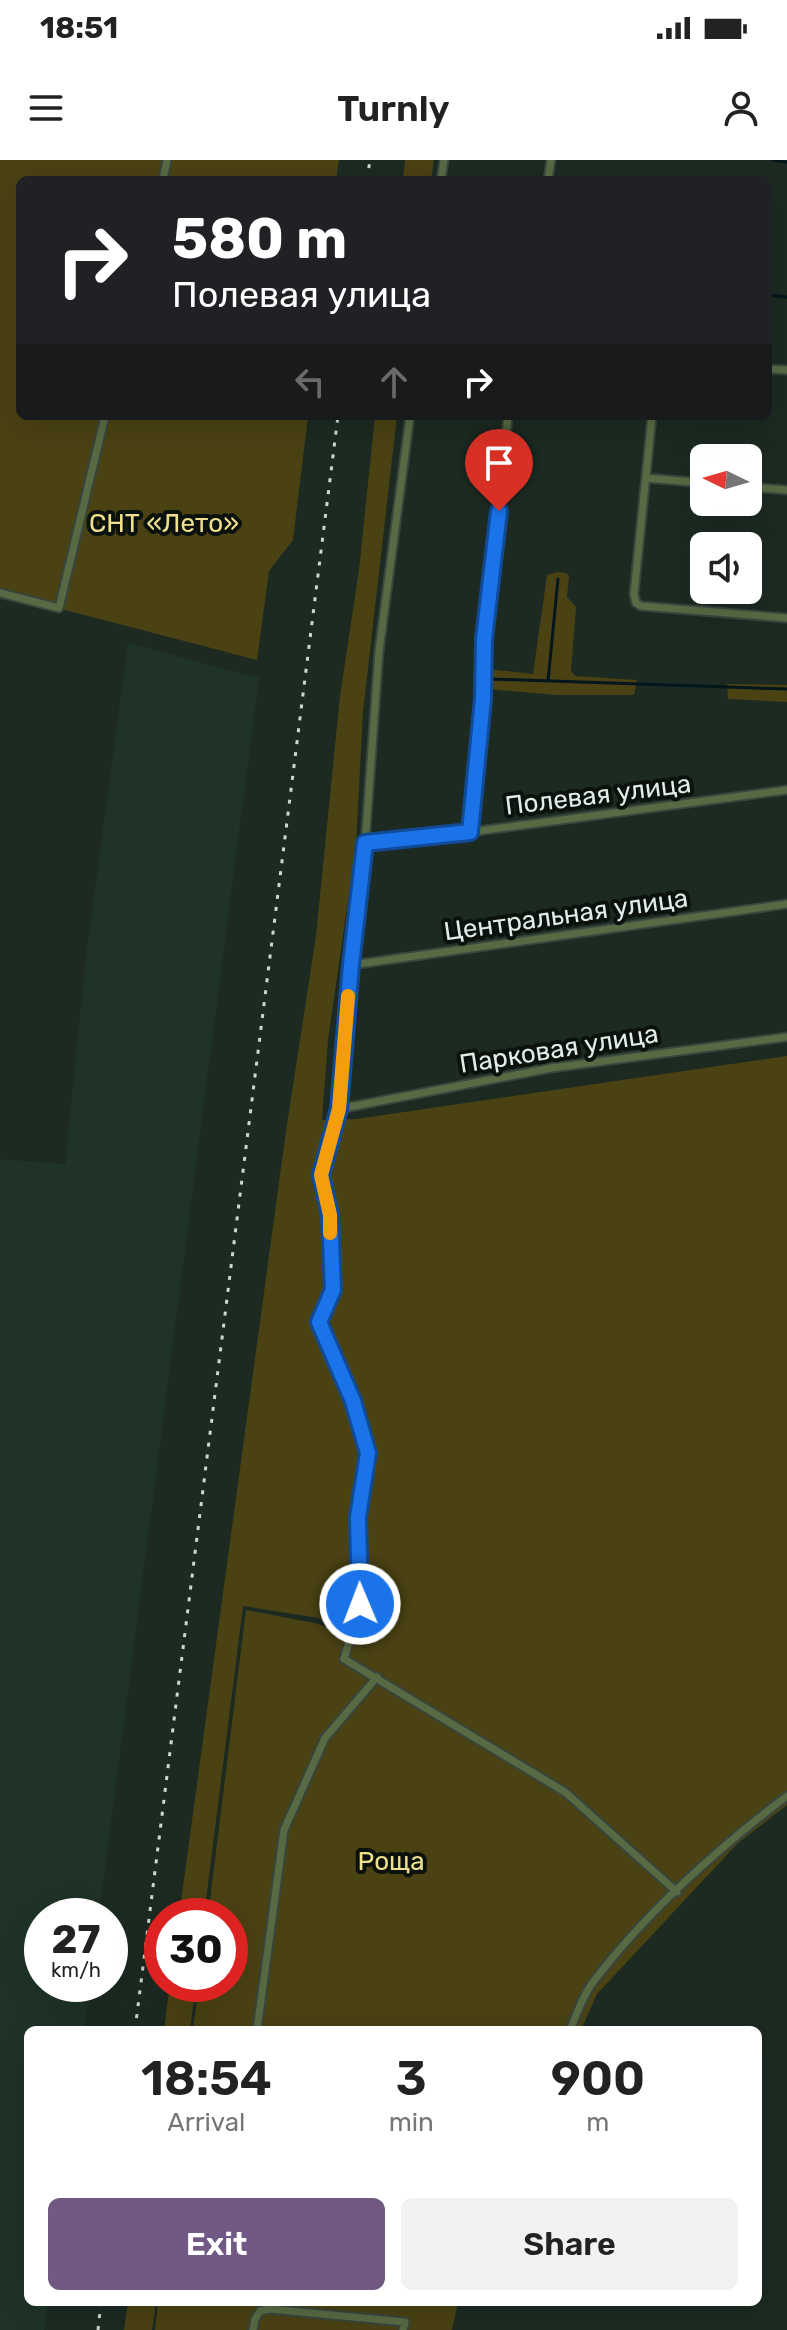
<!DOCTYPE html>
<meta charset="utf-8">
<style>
:root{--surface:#fff;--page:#f2f2f2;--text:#222;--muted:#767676;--accent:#705985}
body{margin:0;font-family:Rubik,sans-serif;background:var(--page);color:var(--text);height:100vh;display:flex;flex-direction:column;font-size:30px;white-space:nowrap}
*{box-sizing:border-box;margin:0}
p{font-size:26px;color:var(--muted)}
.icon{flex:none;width:44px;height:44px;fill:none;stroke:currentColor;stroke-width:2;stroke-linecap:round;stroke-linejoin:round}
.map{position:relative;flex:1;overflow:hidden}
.drawer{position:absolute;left:24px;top:1866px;width:738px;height:280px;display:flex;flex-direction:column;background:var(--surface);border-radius:12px;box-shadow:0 8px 32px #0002}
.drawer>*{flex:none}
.guide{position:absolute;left:16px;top:16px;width:756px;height:244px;border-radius:12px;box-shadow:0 8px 32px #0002;background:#202124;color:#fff;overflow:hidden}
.needle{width:52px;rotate:275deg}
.tools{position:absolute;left:690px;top:284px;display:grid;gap:16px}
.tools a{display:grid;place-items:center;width:72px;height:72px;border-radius:12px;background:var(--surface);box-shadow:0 8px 32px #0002;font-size:40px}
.speed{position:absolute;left:24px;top:1738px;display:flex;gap:16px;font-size:40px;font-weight:700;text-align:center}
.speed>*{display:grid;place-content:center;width:104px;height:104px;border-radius:50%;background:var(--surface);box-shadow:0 8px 32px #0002;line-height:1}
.speed small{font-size:20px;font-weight:400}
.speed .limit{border:12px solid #d22;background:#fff;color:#111}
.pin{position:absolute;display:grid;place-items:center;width:68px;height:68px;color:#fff;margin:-82px -34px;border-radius:50% 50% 50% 0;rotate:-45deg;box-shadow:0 0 8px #0007}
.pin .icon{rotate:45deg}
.me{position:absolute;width:88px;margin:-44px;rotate:359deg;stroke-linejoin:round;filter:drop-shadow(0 0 6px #0008)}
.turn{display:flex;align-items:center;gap:28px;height:168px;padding:0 24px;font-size:36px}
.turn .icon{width:104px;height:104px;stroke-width:2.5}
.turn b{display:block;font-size:56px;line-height:68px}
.lanes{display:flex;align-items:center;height:76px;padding:0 24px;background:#0003;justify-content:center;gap:40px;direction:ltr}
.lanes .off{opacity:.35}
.eta{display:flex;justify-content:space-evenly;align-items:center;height:136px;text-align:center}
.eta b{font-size:48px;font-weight:600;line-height:56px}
.primary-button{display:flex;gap:16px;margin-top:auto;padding:16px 24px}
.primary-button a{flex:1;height:92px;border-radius:12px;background:var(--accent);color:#fff;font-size:32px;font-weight:600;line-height:92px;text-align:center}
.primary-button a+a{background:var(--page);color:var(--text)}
.status{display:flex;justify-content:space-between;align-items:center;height:56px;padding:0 40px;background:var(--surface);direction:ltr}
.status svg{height:22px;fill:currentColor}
header{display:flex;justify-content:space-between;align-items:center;height:104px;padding:0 24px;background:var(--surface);font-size:36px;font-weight:600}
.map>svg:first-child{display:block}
.built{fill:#1f3327}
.green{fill:#4a4213}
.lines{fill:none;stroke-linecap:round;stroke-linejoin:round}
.stream{stroke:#02161c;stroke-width:3}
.minor-casing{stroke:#38453d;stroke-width:11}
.minor{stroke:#586a44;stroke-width:7}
.rail{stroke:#ced7d1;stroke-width:3;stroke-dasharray:4 8;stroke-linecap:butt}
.route-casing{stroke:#114b97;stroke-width:20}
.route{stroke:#1a73e8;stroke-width:14}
.slow{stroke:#f59e0b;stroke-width:14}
.labels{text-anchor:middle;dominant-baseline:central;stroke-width:8;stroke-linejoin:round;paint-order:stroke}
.park-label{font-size:26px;fill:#efe08d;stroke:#0b110d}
.street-label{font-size:26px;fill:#e3ebe6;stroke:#0b110d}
</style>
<div class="status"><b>18:51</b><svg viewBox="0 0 49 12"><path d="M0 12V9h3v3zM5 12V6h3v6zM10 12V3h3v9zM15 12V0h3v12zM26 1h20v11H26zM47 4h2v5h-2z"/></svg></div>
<header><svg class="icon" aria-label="menu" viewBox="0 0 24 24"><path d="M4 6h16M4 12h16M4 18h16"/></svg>Turnly<svg class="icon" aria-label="person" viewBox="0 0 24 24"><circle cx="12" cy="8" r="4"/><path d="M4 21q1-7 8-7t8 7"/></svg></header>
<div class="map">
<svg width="787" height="2170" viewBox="0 0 787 2170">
<rect width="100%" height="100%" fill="#1c2a22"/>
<path class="built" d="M128,483L259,518L99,1756H42V1824H90L84,1870H28V2142H48L44,2170H0V999L65,1004L86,796Z"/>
<path class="green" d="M0,0H339L336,20H20V256H308L293,380L269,411L257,500L0,433Z
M405,0H434L431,20H403Z
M375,256H397L363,552L356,684L328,880L322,960L356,959L787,896V1645L737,1684L597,1834L581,1870H193L199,1824H230V1756H208L246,1450L319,1464L370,1490L319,1458L243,1446L204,1756H179L286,971L316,776L340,536L359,410Z
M557,412L566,413L569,416L567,437L576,447L571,511L575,516L637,520L634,535H556L489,529L486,526L487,509L533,514L547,415Z
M727,524L787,525V542L728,539Z
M170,1824H196L190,1870H164Z
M128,2142H156L152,2170H124Z
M158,2142H458L452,2170H155Z"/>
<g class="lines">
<path class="stream" d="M773,0L787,2
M768,135L787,137
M490,519L787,529
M548,521L558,419"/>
<defs>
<path id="minor" d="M163,20L167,0
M441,20L444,0
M548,20L551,0
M768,209L787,210
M410,256L379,491L362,726L351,805L339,949L321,1015L330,1055L333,1130L319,1162L353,1241L368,1293L358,1357L360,1444L344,1499L565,1632L677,1732
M652,256L634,434L636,443L641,446L787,458
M646,318L704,323
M748,327L787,330
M0,433L59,448L105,256
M470,672L483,539L484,479L508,256
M365,683L470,672L787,630
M351,805L787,744
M339,949L551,908L787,877
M257,1870L284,1670L325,1578L377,1517
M570,1870C576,1856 582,1838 591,1825C643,1755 718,1688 787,1636
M253,2170L255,2159L260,2151L269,2149L405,2162L403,2170"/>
</defs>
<use href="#minor" class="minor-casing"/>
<use href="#minor" class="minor"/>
<path class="rail" d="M367,20L370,0
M135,1870L338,256
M98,2170L101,2142"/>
</g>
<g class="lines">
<defs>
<path id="route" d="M360,1444L358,1357L368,1293L353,1241L319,1162L333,1130L330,1055L321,1015L339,949L351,805L365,683L470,672L483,539L484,479L499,351"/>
</defs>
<use href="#route" class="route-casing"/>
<use href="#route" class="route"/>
<path class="slow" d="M330,1073V1055L321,1015L339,949L348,836"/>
</g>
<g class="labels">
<g class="park-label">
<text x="164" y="363">СНТ «Лето»</text>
<text x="391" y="1701">Роща</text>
</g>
<g class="street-label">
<text transform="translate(598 635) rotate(-7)">Полевая улица</text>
<text transform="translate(566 755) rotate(-8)">Центральная улица</text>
<text transform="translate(559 889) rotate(-9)">Парковая улица</text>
</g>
</g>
</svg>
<div class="tools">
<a><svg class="needle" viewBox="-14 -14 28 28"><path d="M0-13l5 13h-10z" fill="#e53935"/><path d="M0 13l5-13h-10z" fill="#767676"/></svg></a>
<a><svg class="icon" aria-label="sound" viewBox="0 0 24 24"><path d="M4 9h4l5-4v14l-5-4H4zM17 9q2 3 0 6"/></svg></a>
</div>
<div class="speed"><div>27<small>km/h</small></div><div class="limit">30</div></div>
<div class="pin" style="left:499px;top:351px;background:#d93025"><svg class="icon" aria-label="arrive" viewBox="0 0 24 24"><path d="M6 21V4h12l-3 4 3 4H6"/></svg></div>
<svg class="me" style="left:360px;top:1444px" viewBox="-20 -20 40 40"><circle r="17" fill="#1a73e8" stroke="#fff" stroke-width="3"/><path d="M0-11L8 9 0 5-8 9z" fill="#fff"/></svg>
<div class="guide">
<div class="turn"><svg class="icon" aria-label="right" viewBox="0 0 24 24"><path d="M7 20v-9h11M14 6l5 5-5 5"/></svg><div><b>580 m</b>Полевая улица</div></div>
<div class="lanes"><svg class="icon off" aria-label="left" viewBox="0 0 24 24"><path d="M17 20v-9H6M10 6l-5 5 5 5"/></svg><svg class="icon off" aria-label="ahead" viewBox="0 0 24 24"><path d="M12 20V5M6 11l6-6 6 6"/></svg><svg class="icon" aria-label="right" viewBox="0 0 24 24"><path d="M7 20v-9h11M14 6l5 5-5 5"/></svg></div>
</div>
<section class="drawer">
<div class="eta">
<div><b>18:54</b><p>Arrival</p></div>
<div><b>3</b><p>min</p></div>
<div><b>900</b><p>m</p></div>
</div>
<div class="primary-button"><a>Exit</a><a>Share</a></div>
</section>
</div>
